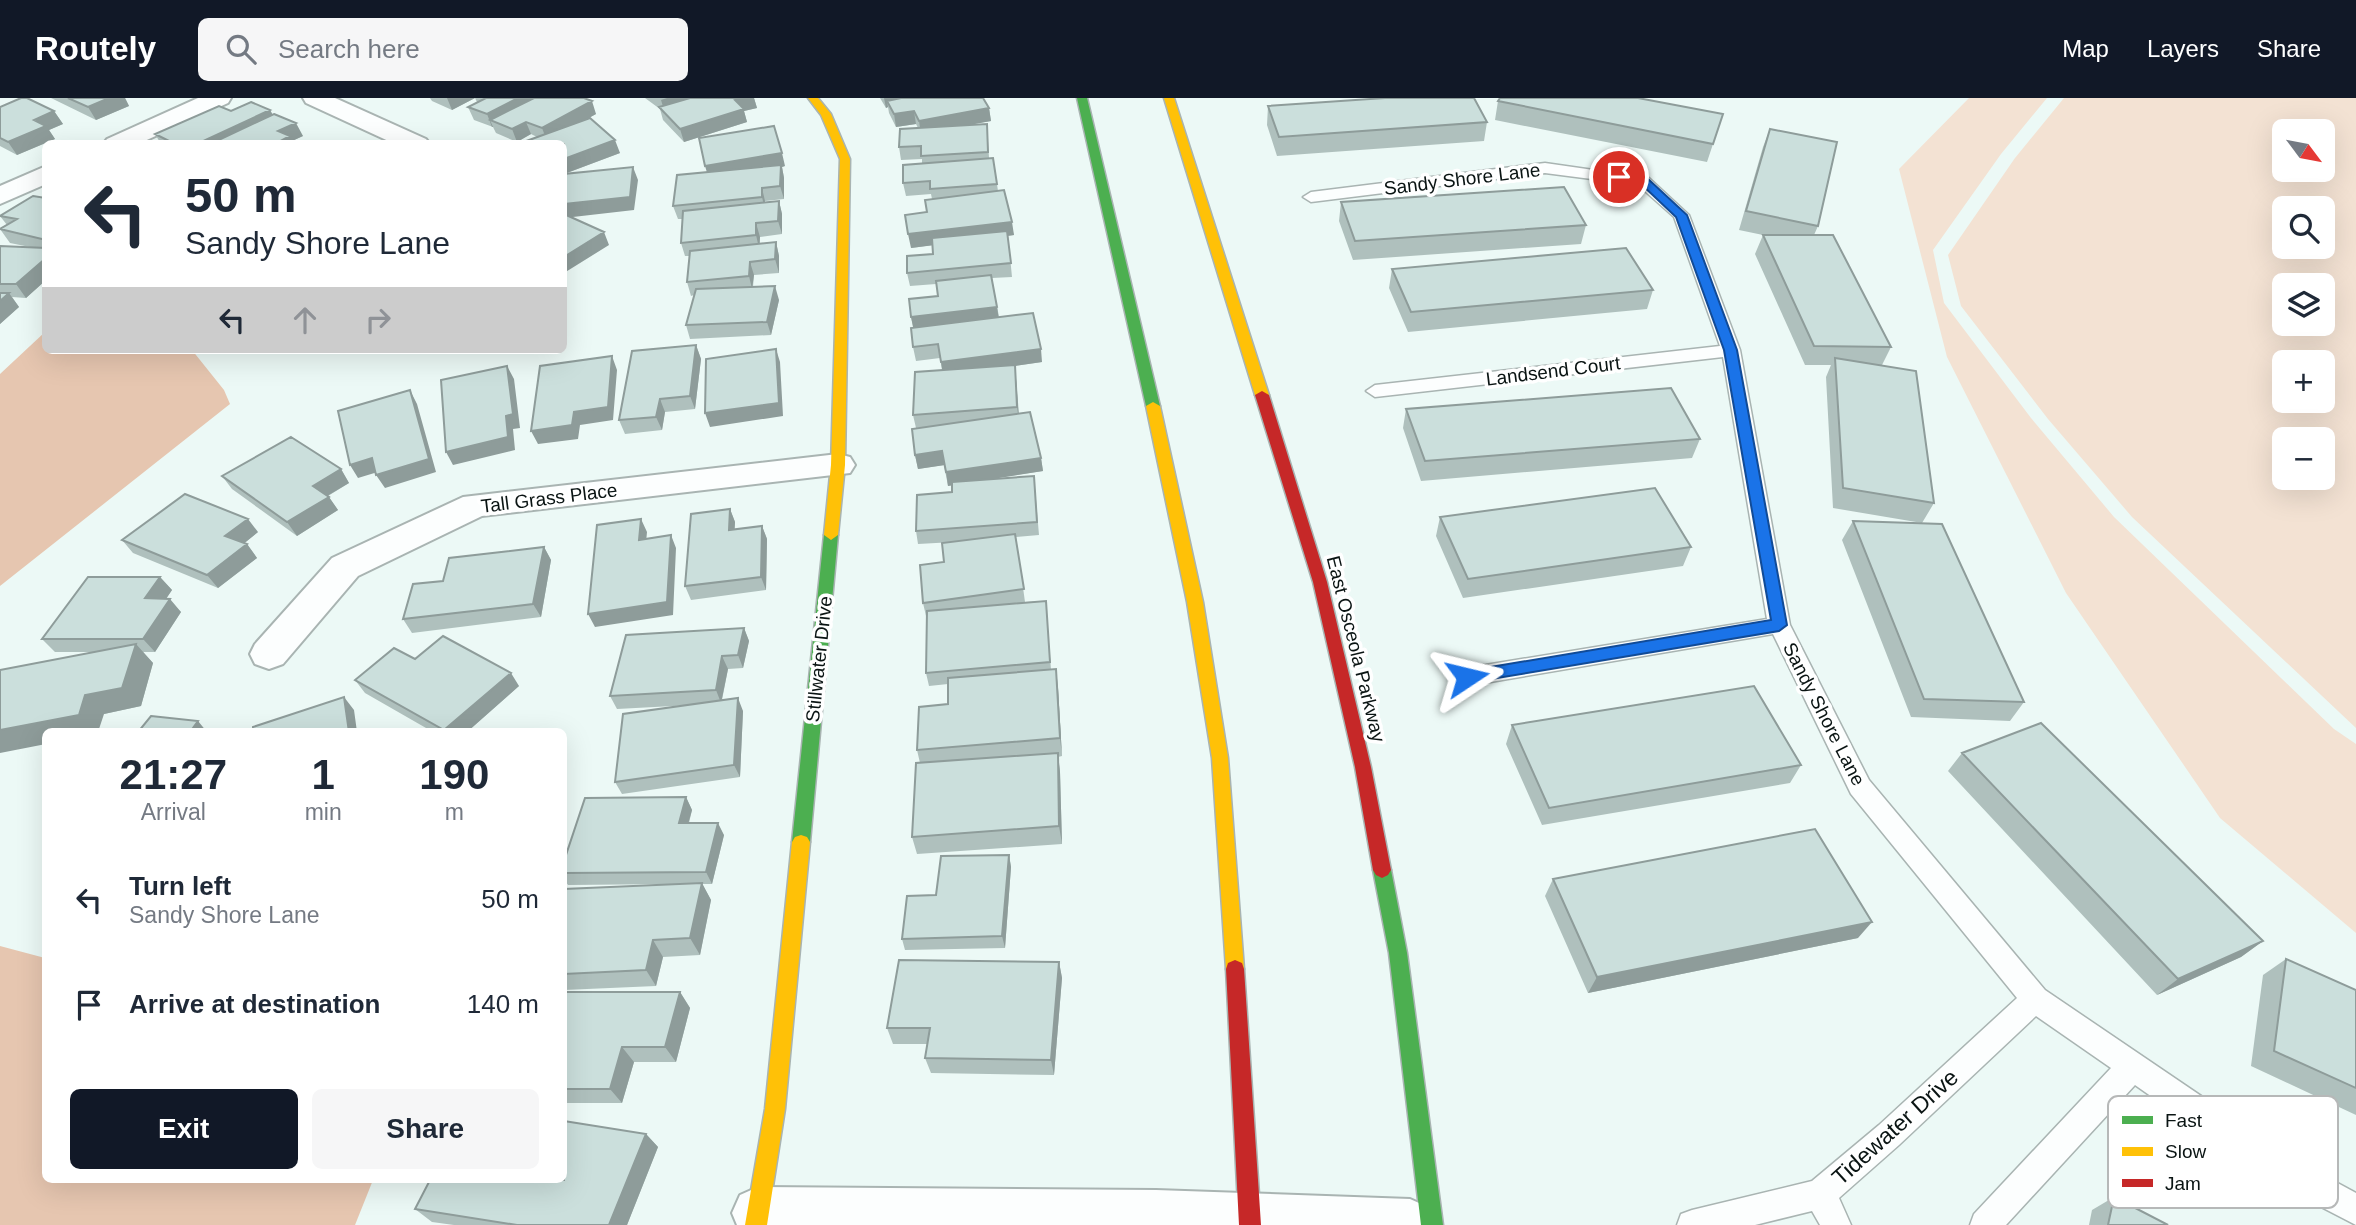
<!DOCTYPE html>
<meta charset="utf-8">
<style>
:root{--surface:#fff;--page:#f6f6f7;--text:#1f2937;--muted:#747a83;--accent:#111827}
body{margin:0;font-family:Arial,sans-serif;background:var(--page);color:var(--text);height:100vh;display:flex;flex-direction:column;font-size:26px;white-space:nowrap}
*{box-sizing:border-box;margin:0}
p{font-size:23px;color:var(--muted)}
.icon{flex:none;width:38px;height:38px;fill:none;stroke:currentColor;stroke-width:2;stroke-linecap:round;stroke-linejoin:round}
.map{position:relative;flex:1;overflow:hidden}
.drawer{position:absolute;left:42px;top:630px;width:525px;height:455px;display:flex;flex-direction:column;background:var(--surface);border-radius:10px;box-shadow:0 7px 28px #0002}
.drawer>*{flex:none}
.hud{position:absolute;left:42px;top:42px;width:525px;height:214px;border-radius:10px;box-shadow:0 7px 28px #0002;background:#fff;color:var(--text);overflow:hidden}
.needle{width:46px;rotate:122deg}
.buttons{position:absolute;left:2272px;top:21px;display:grid;gap:14px}
.buttons a{display:grid;place-items:center;width:63px;height:63px;border-radius:10px;background:var(--surface);box-shadow:0 7px 28px #0002;font-size:35px}
.pin{position:absolute;display:grid;place-items:center;width:60px;height:60px;color:#fff;margin:-30px;border:4px solid #fff;border-radius:50%;box-shadow:0 2px 7px #0007}
.me{position:absolute;width:77px;margin:-38px;rotate:80deg;stroke-linejoin:round;filter:drop-shadow(0 0 5px #0008)}
.turn{display:flex;align-items:center;gap:24px;height:147px;padding:0 28px;font-size:32px}
.turn .icon{width:91px;height:91px;stroke-width:2.5}
.turn b{display:block;font-size:49px;line-height:60px}
.lanes{display:flex;align-items:center;height:66px;padding:0 28px;background:#0003;justify-content:center;gap:35px;direction:ltr}
.lanes .off{opacity:.35}
.eta{display:flex;justify-content:space-evenly;align-items:center;height:119px;text-align:center}
.eta b{font-size:42px;font-weight:700;line-height:49px}
.action{display:flex;gap:14px;margin-top:auto;padding:14px 28px}
.action a{flex:1;height:80px;border-radius:10px;background:var(--accent);color:#fff;font-size:28px;font-weight:700;line-height:80px;text-align:center}
.action a+a{background:var(--page);color:var(--text)}
ul{padding:0;list-style:none}
li{display:flex;align-items:center;gap:21px;height:105px;padding:0 28px}
li div{flex:1}
li b{display:block;font-size:26px}
li em{font-style:normal}
header{display:flex;align-items:center;gap:42px;box-sizing:border-box;height:98px;padding:0 35px;background:var(--accent);color:#fff}
header strong{font-size:33px}
nav{display:flex;gap:38px;margin-inline-start:auto;font-size:24px}
.search{width:490px;height:63px;background:var(--page);display:flex;align-items:center;gap:18px;box-sizing:border-box;padding:0 24px;border-radius:10px;color:var(--muted);font-size:26px}
.map>svg:first-child{display:block}
.green{fill:#f3e2d3;fill-rule:evenodd}
.water{fill:#e6c6b0}
.lines{fill:none;stroke-linecap:round;stroke-linejoin:round}
.lane-casing{stroke:#a9b4b2;stroke-width:3}
.street-casing{stroke:#a9b4b2;stroke-width:4}
.fast-casing{stroke:#a9b4b2;stroke-width:3}
.slow-casing{stroke:#a9b4b2;stroke-width:3}
.jam-casing{stroke:#a9b4b2;stroke-width:3}
.lane{fill:#fcfefe;fill-rule:evenodd}
.street{fill:#fcfefe;fill-rule:evenodd}
.fast{fill:#4caf50;fill-rule:evenodd}
.slow{fill:#ffc107;fill-rule:evenodd}
.jam{fill:#c62828;fill-rule:evenodd}
.wall{fill:#afc0bd}
.shaded-wall{fill:#8e9c9a}
.building{fill:#cbdfdc;stroke:#8e9c9a;stroke-width:2}
.route{fill:#1a73e8;stroke:#114b97;stroke-width:2}
.labels{text-anchor:middle;dominant-baseline:central;stroke-width:7;stroke-linejoin:round;paint-order:stroke}
.street-label{font-size:19px;fill:#0a1413;stroke:#fff}
.near-street-label{font-size:23px;fill:#0a1413;stroke:#fff}
.key{fill:#fff;stroke:#b6b8b8;stroke-width:2}
.key-label{font-size:19px;fill:#0a1413}
</style>
<header>
<strong>Routely</strong>
<div class="search"><svg class="icon" aria-label="search" viewBox="0 0 24 24"><circle cx="10" cy="10" r="6"/><path d="M15 15l6 6"/></svg>Search here</div>
<nav><a>Map</a><a>Layers</a><a>Share</a></nav>
</header>
<div class="map">
<svg width="2356" height="1127" viewBox="0 0 2356 1127">
<rect width="100%" height="100%" fill="#ecf9f6"/>
<path class="green" d="M1969,0H2047L2001,56L1933,152L1944,205L2031,320L2114,419L2334,631L2356,646V835L2220,720L2066,495L1947,259L1899,71Z
M2064,0H2356V630L2132,419L2048,321L1961,208L1948,157L2015,60ZM2284,33H2322V72H2284ZM2284,110H2322V149H2284ZM2284,187H2322V226H2284ZM2284,264H2322V303H2284ZM2284,341H2322V380H2284Z"/>
<path class="water" d="M45,234L46,252H192L224,292L230,306L0,488V276Z
M0,848L45,860L46,1082H373L355,1127H0Z"/>
<g class="lines">
<defs>
<path id="lane" d="M1545,65L1649,80L1689,117L1740,252L1790,527L1869,682L2045,892L2297,1063L2356,1095V1127L2275,1085L2135,987L2006,1127H1970L1974,1116L2111,970L2036,918L1899,1047L1839,1100L1851,1127H1820L1812,1113L1755,1127H1677L1681,1116L1692,1112L1812,1083L1879,1027L2017,900L1851,696L1773,536L1467,588L1459,585L1456,579L1459,573L1467,570L1767,521L1723,259L1375,299L1366,293L1375,287L1720,248L1674,119L1638,87L1545,75L1311,104L1303,99L1311,94Z"/>
<path id="street" d="M198,0H231L228,5L138,46H103L107,41Z
M303,0H335L426,41L430,46H395L306,5Z
M46,68V86L0,106V88Z
M838,356L850,359L855,367L850,375L482,418L358,478L283,566L269,571L255,566L250,556L255,546L332,460L463,399Z
M758,1089L1156,1092L1410,1101L1428,1109L1436,1127H737L732,1115L740,1097Z"/>
<path id="fast" d="M1077,0H1087L1160,308L1153,312L1146,308Z
M831,432L838,437L810,744L807,749L801,751L795,749L792,744L824,437Z
M1382,764L1388,767L1391,772L1407,855L1443,1127H1421L1389,855L1373,772L1376,767Z"/>
<path id="slow" d="M808,0H818L831,16L850,61L845,367L838,437L831,442L824,437L831,367L840,61L821,17Z
M1164,0H1174L1269,297L1267,300H1257L1255,297Z
M1153,304L1160,308L1203,504L1228,660L1244,871L1242,877L1235,880L1228,877L1226,871L1212,660L1187,504L1146,308Z
M801,737L807,739L810,744L785,1011L767,1127H745L765,1011L792,744L795,739Z"/>
<path id="jam" d="M1262,293L1269,297L1327,484L1371,669L1391,772L1388,777L1382,780L1376,777L1373,772L1355,669L1313,484L1255,297Z
M1235,862L1242,865L1244,871L1261,1127H1239L1226,871L1228,865Z"/>
</defs>
<use href="#lane" class="lane-casing"/>
<use href="#street" class="street-casing"/>
<use href="#fast" class="fast-casing"/>
<use href="#slow" class="slow-casing"/>
<use href="#jam" class="jam-casing"/>
<use href="#lane" class="lane"/>
<use href="#street" class="street"/>
<use href="#fast" class="fast"/>
<use href="#slow" class="slow"/>
<use href="#jam" class="jam"/>
</g>
<path class="wall" d="M51,0H125L129,8L96,22Z
M430,0H475L452,12L432,3Z
M475,0H584L596,16L585,22L620,55L564,76L537,39L531,36L517,44L496,35L493,29L474,22L468,9L477,4Z
M645,0H754L757,10L744,13L747,24L684,44L663,22L660,11Z
M880,0H983L989,10L991,23L966,27L987,26L989,60H993L998,93L1014,137L1008,138L1012,179L992,180L999,219L1042,264L1015,268L1019,316L1041,360L1043,373L989,381L1034,378L1039,437L1016,439L1025,504L1046,503L1051,572L1058,590L1062,658L1058,659L1060,674L1062,746L917,756L912,739L920,665L917,652L948,606V586L929,588L926,575L927,518H926L923,505L954,444L918,446L916,433L952,394V387L948,388L944,367L918,371L915,357L924,329L916,330L913,317L942,272L940,260L916,263L913,249V229L911,219L938,198L936,186L910,188L907,175L933,156V147L911,150L932,101L931,96L906,98L903,85L922,65V61L901,62L899,49L918,30L916,26L896,29L889,15L888,9L886,10Z
M1498,3L1723,16L1707,64L1495,22Z
M1268,8L1487,24L1484,43L1277,58L1267,27Z
M0,9L54,13L63,26L49,32L55,41L17,57L0,48Z
M270,12L272,16L303,38L292,43L293,46H161L155,36L231,13Z
M1770,31L1818,128L1814,137L1891,249L1882,267L1934,405L1922,425L1833,410L1826,279L1831,267H1805L1755,156L1763,137L1739,132L1763,49Z
M785,68L782,69L784,80V101L765,103V104L779,103L782,116V136L760,139V146L776,144L779,158V175L754,177L753,189L779,202L771,237L690,241L686,227L694,197L691,198L687,184L690,158H685L681,145L683,121H678L673,108L677,77Z
M46,100V182L26,200L12,199L19,209L0,226V148L30,149L10,145L0,131L7,127L0,118Z
M1341,104L1586,127L1581,146L1353,162L1339,123Z
M1392,171L1653,192L1647,211L1408,234L1389,190Z
M696,247L701,261L695,311L665,314L662,332L625,336L619,322Z
M1406,311L1700,341L1692,360L1421,383L1403,330Z
M341,371L349,385L328,398L338,412L297,438L232,391L222,378Z
M730,411L735,424L734,432L762,428L767,441L766,492L691,502L685,488Z
M1440,419L1691,449L1683,468L1463,500L1436,438Z
M1853,423L2024,604L2010,623L1911,619L1842,442Z
M258,434L244,445L247,446L257,460L218,490L133,455L122,442Z
M544,449L551,462L541,519L412,535L403,521L443,483Z
M160,479L172,492L166,501L181,514L155,554H143L153,565L141,608L104,616L94,554H55L42,541Z
M744,530L749,543L743,570L728,571L722,602L743,613L740,679L622,696L615,684L692,607L617,611L610,598Z
M415,561L519,588L467,634H433L365,595L355,582Z
M1512,627L1801,667L1790,685L1542,727L1506,646Z
M1962,655L2263,843L2241,859L2157,897L1948,673Z
M686,699L692,712L689,725L724,737L712,786H702L711,802L700,857L663,859L656,888L564,892V791L677,786L568,787L564,781V775Z
M1009,757L1011,769L1005,850L905,852L902,841L936,797Z
M1553,781L1858,840L1588,895L1545,798Z
M2286,861L2356,892V1017L2251,968L2263,877Z
M1059,864L1062,880L1054,977L931,975L925,960L927,946H893L887,930Z
M564,894H680L690,910L676,964H634L622,1005H564Z
M646,1036L658,1049L627,1127H454L432,1124L415,1111Z
M2114,1099L2168,1127H2089L2092,1112Z"/>
<path class="shaded-wall" d="M109,0H125L129,8L96,22L88,9Z
M447,0H475L452,12Z
M518,0H548L490,22L493,29H492L487,16Z
M667,0H705L665,15L661,2Z
M743,0H754L757,10L744,13L747,24L684,44L680,31L735,2Z
M884,0H932L887,3L888,9L886,10Z
M592,3L596,16L547,43L542,30Z
M989,10L991,23L921,36L919,23Z
M270,12L277,24L232,46H197Z
M54,13L63,26L49,32L55,41L17,57L8,44L34,22Z
M914,13L916,26L896,29L894,16Z
M526,24L531,36L517,44L512,31Z
M296,25L303,38L292,43L293,46H275L278,33Z
M615,42L620,55L564,76V61Z
M782,55L785,68L782,69L784,80V101L780,88L709,81L705,68Z
M633,69L638,82L634,112L564,120V106Z
M762,90L765,103V112L762,99Z
M779,103L782,116V136L778,123Z
M1012,124L1014,137L911,150L908,136Z
M756,125L760,139L759,150L756,137Z
M604,134L609,147L564,175V159Z
M776,144L779,158V175L775,161Z
M46,160V182L26,200L16,186Z
M750,164L754,177L752,191L749,178Z
M775,188L779,202L771,237L767,224Z
M9,195L19,209L0,226V203Z
M997,209L999,222L914,233L911,219Z
M696,247L701,261L695,311L690,298Z
M776,251L780,264L783,318L710,329L705,315Z
M1041,251L1042,264L1015,268L1019,322L1017,309L943,277L941,264Z
M612,258L617,272L613,322L580,327L578,341L538,346L531,333L574,314Z
M507,268L514,281L520,330L513,331L515,352L453,367L446,354L506,318Z
M410,292L417,306L436,374L385,390L376,377Z
M660,301L665,314L662,332L656,319Z
M942,353L945,367L918,371L915,357Z
M372,360L381,373L358,380L350,367Z
M1041,360L1043,373L948,388L946,374Z
M341,371L349,385L322,401L313,388Z
M329,399L338,412L297,438L287,424Z
M730,411L735,424L734,446L729,432Z
M248,421L258,434L236,452L225,438Z
M641,421L647,434L645,455L639,442Z
M762,428L767,441L766,492L761,479Z
M671,437L676,450L673,517L595,529L588,516Z
M247,446L257,460L218,490L207,477Z
M544,449L551,462L541,519L533,506Z
M160,479L172,492L157,514L145,500Z
M170,501L181,514L155,554L143,541Z
M744,530L749,543L743,570L738,557Z
M136,546L153,565L141,608L104,616L98,634H46V646L0,655V632L85,597Z
M722,558L728,571L721,605L716,592Z
M1056,571L1058,590L1062,658L1060,640Z
M511,575L519,588L467,634H445L444,632Z
M344,599L354,612L357,634H349Z
M738,600L743,613L740,679L734,667Z
M198,623L207,634H190Z
M1058,655L1060,674L1062,746L1059,728Z
M686,699L692,712L685,737L679,725Z
M718,725L724,737L712,786L706,774Z
M1009,757L1011,769L1005,850L1002,838Z
M702,785L711,802L700,857L690,840Z
M1872,824L1858,840L1588,895L1597,879Z
M653,842L663,859L656,888L646,872Z
M2263,843L2241,859L2157,897L2178,881Z
M1059,864L1062,880L1054,977L1051,962Z
M680,894L690,910L676,964L665,949Z
M622,949L634,964L622,1005L610,991Z
M646,1036L658,1049L627,1127H609Z"/>
<path class="building" d="M21,0H27L54,13L34,22L46,28L8,44L0,40V9Z
M68,0H109L88,9Z
M486,0H518L487,16L468,9Z
M534,0H584L592,3L542,30L526,24L512,31L490,22Z
M690,0H743L735,2L744,11L680,31L659,9Z
M901,0H983L989,10L919,23L914,13L894,16L887,3Z
M1385,0H1474L1487,24L1279,39L1268,8Z
M1500,0H1638L1723,16L1713,46L1498,3Z
M251,4L270,12L197,46H175L155,36L219,8L231,13Z
M274,16L296,25L278,33L290,38L275,46H210Z
M590,20L615,42L564,61V46H518Z
M987,26L988,54L921,58V48L899,49L900,31Z
M774,28L782,55L705,68L699,40Z
M1770,31L1837,44L1818,128L1746,113Z
M993,60L997,86L930,91V83L903,85V67Z
M781,67L780,88L762,90V99L673,108L677,77Z
M633,69L630,99L564,106V76Z
M1564,89L1586,127L1355,143L1341,104Z
M1004,92L1012,124L908,136L905,117L927,114L925,102Z
M33,98L46,100V142L0,131L17,121L0,118Z
M779,103L778,123L756,125V137L681,145L683,113Z
M564,116L604,134L564,159Z
M1007,133L1011,165L907,175V158L933,156L932,140Z
M1763,137H1833L1891,249L1814,248Z
M776,144L775,161L750,164L749,178L687,184L690,153Z
M0,148L46,150V160L16,186H0Z
M1626,150L1653,192L1411,214L1392,171Z
M991,177L997,209L911,219L909,201L938,198L936,183Z
M775,188L767,224L686,227L696,191Z
M0,195H9L0,203Z
M1033,215L1041,251L941,264L938,246L913,249L911,230Z
M696,247L690,298L660,301L656,319L619,322L632,253Z
M776,251L779,305L705,315L706,261Z
M612,258L608,309L574,314L572,327L531,333L540,268Z
M1835,260L1916,273L1934,405L1843,390Z
M1015,267L1017,309L913,317L915,274Z
M507,268L513,316L506,318L508,339L446,354L441,282Z
M1671,290L1700,341L1425,363L1406,311Z
M410,292L429,361L376,377L372,360L350,367L338,313Z
M1030,314L1041,360L946,374L942,353L915,357L912,331Z
M291,339L341,371L313,388L329,399L287,424L222,378Z
M1034,378L1037,424L916,433L917,397L952,394V384Z
M1655,390L1691,449L1468,481L1440,419Z
M185,396L248,421L225,438L247,446L207,477L122,442Z
M730,411L729,432L762,428L761,479L685,488L691,416Z
M641,421L639,442L671,437L667,504L588,516L597,427Z
M1853,423L1942,426L2024,604L1924,601Z
M1015,436L1024,491L923,505L920,467L944,464L942,445Z
M544,449L533,506L403,521L413,486L443,483L449,460Z
M88,479H160L145,500L170,501L143,541H42Z
M1046,503L1050,564L926,575L927,513Z
M744,530L738,557L722,558L716,592L610,598L626,537Z
M443,538L511,575L444,632L355,582L394,550L415,561Z
M136,546L122,590L85,597L79,617L0,632V572Z
M1056,571L1060,640L917,652L919,609L948,606V580Z
M1754,588L1801,667L1549,710L1512,627Z
M344,599L349,634H253V629Z
M738,600L734,667L615,684L623,616Z
M151,618L198,623L190,634H138Z
M2041,625L2263,843L2178,881L1962,655Z
M1058,655L1059,728L912,739L916,665Z
M686,699L679,725H718L706,774L564,775V763L585,700Z
M1815,731L1872,824L1597,879L1553,781Z
M1009,757L1002,838L902,841L907,798L936,797L941,758Z
M702,785L690,840L653,842L646,872L564,876V791Z
M2286,861L2356,892V990L2274,953Z
M899,862L1059,864L1051,962L925,960L930,930H887Z
M564,894H680L665,949H622L610,991H564Z
M564,1023L646,1036L609,1127H517L415,1111L430,1082H564Z
M2114,1099L2168,1127H2108Z"/>
<path class="route" d="M1619,76L1647,80L1687,117L1737,252L1787,527L1779,533L1467,585L1459,579L1467,573L1771,522L1724,252L1676,119L1640,85L1615,82V77Z"/>
<g class="labels">
<g class="street-label">
<text transform="translate(1462 81) rotate(-7)">Sandy Shore Lane</text>
<text transform="translate(1553 273) rotate(-7)">Landsend Court</text>
<text transform="translate(549 400) rotate(-7)">Tall Grass Place</text>
<text transform="translate(1356 551) rotate(76)">East Osceola Parkway</text>
<text transform="translate(819 561) rotate(-84)">Stillwater Drive</text>
<text transform="translate(1824 616) rotate(63)">Sandy Shore Lane</text>
</g>
<g class="near-street-label">
<text transform="translate(1895 1029) rotate(-42)">Tidewater Drive</text>
</g>
</g>
<rect x="2108" y="998" width="230" height="112" rx="10" class="key"/>
<rect x="2122" y="1018" width="31" height="8" fill="#4caf50"/>
<rect x="2122" y="1049" width="31" height="9" fill="#ffc107"/>
<rect x="2122" y="1081" width="31" height="8" fill="#c62828"/>
<g class="key-label">
<text x="2165" y="1029">Fast</text>
<text x="2165" y="1060">Slow</text>
<text x="2165" y="1092">Jam</text>
</g>
</svg>
<div class="buttons">
<a><svg class="needle" viewBox="-14 -14 28 28"><path d="M0-13l5 13h-10z" fill="#e53935"/><path d="M0 13l5-13h-10z" fill="#747a83"/></svg></a>
<a><svg class="icon" aria-label="search" viewBox="0 0 24 24"><circle cx="10" cy="10" r="6"/><path d="M15 15l6 6"/></svg></a>
<a><svg class="icon" aria-label="layers" viewBox="0 0 24 24"><path d="M12 4l9 5-9 5-9-5zM3 14l9 5 9-5"/></svg></a>
<a>+</a>
<a>−</a>
</div>
<div class="pin" style="left:1619px;top:79px;background:#d93025"><svg class="icon" aria-label="arrive" viewBox="0 0 24 24"><path d="M6 21V4h12l-3 4 3 4H6"/></svg></div>
<svg class="me" style="left:1467px;top:579px" viewBox="-20 -20 40 40"><path d="M0-17L14 15 0 8-14 15z" fill="#1a73e8" stroke="#fff" stroke-width="4"/></svg>
<div class="hud">
<div class="turn"><svg class="icon" aria-label="left" viewBox="0 0 24 24"><path d="M17 20v-9H6M10 6l-5 5 5 5"/></svg><div><b>50 m</b>Sandy Shore Lane</div></div>
<div class="lanes"><svg class="icon" aria-label="left" viewBox="0 0 24 24"><path d="M17 20v-9H6M10 6l-5 5 5 5"/></svg><svg class="icon off" aria-label="ahead" viewBox="0 0 24 24"><path d="M12 20V5M6 11l6-6 6 6"/></svg><svg class="icon off" aria-label="right" viewBox="0 0 24 24"><path d="M7 20v-9h11M14 6l5 5-5 5"/></svg></div>
</div>
<section class="drawer">
<div class="eta">
<div><b>21:27</b><p>Arrival</p></div>
<div><b>1</b><p>min</p></div>
<div><b>190</b><p>m</p></div>
</div>
<ul>
<li><svg class="icon" aria-label="left" viewBox="0 0 24 24"><path d="M17 20v-9H6M10 6l-5 5 5 5"/></svg><div><b>Turn left</b><p>Sandy Shore Lane</p></div><em>50 m</em></li>
<li><svg class="icon" aria-label="arrive" viewBox="0 0 24 24"><path d="M6 21V4h12l-3 4 3 4H6"/></svg><div><b>Arrive at destination</b></div><em>140 m</em></li>
</ul>
<div class="action"><a>Exit</a><a>Share</a></div>
</section>
</div>
